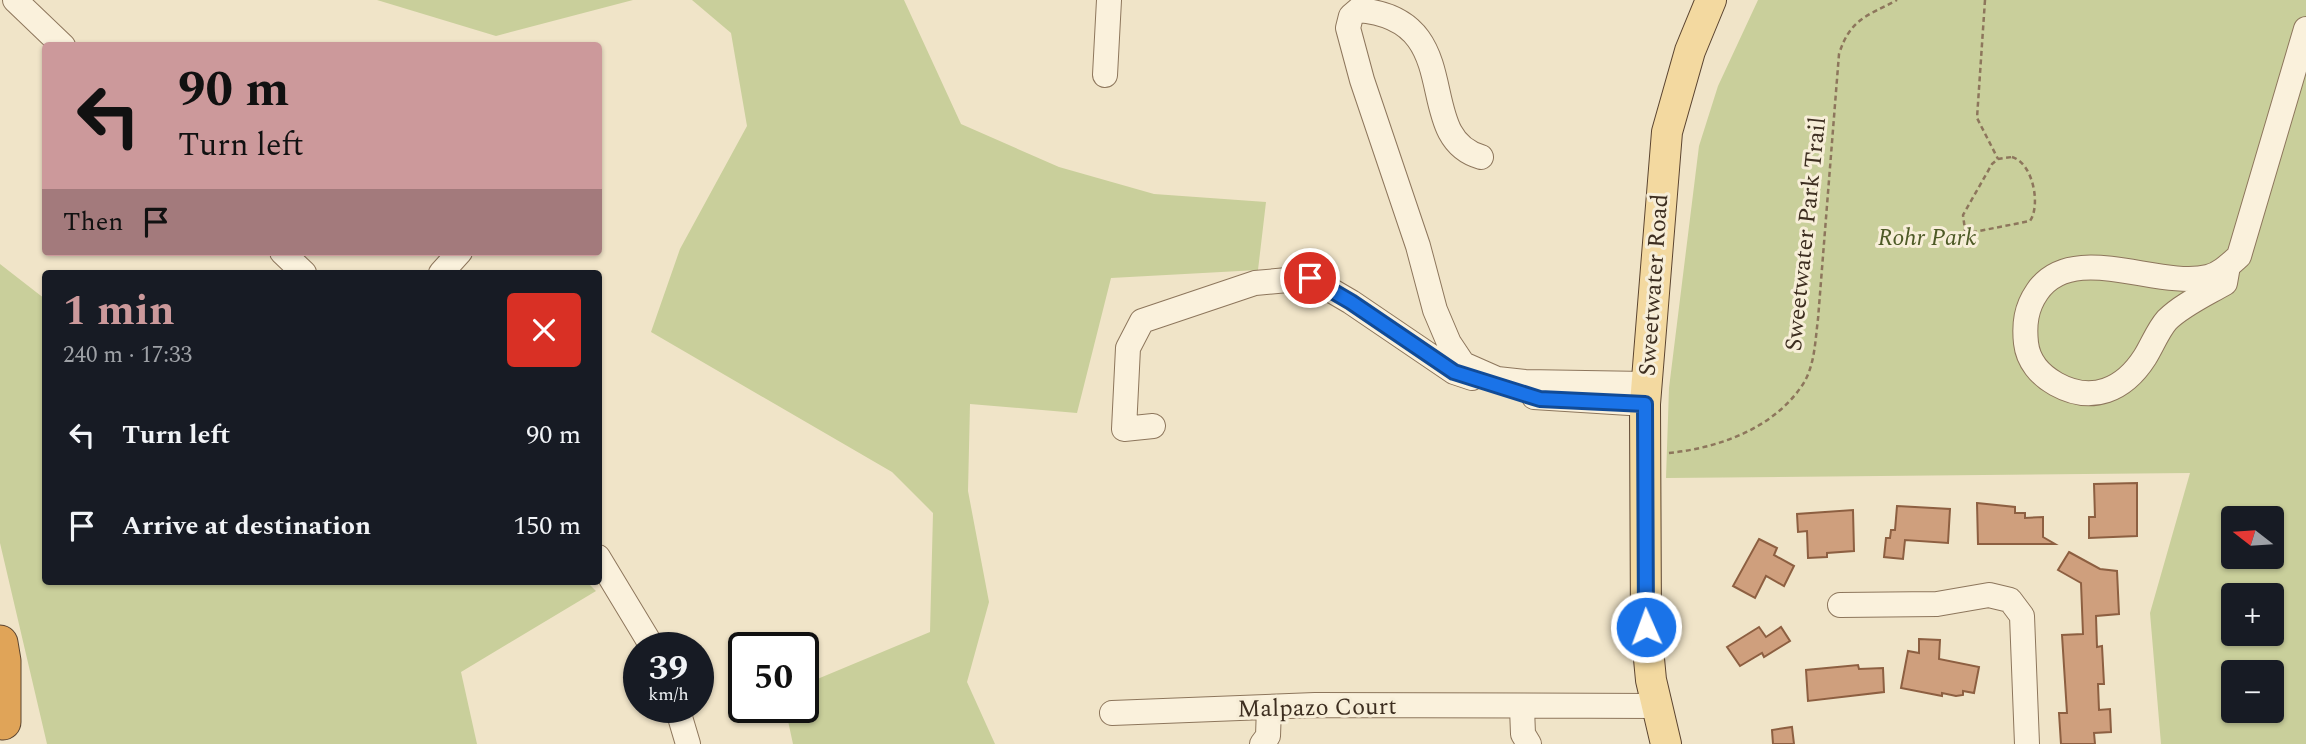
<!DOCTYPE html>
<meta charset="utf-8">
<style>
:root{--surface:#171b24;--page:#20242c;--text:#f1f3f6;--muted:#9ea1a6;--accent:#cc999b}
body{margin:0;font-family:Spectral,serif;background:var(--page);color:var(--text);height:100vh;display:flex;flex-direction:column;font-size:26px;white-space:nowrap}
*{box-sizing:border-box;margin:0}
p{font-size:23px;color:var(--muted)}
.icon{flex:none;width:38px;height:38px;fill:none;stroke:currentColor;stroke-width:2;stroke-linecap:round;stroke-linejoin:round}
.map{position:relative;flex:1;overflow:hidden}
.side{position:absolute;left:42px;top:270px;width:560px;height:315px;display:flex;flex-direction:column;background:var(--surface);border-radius:7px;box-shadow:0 2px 5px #0004}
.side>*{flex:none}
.top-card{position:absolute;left:42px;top:42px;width:560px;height:214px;border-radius:7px;box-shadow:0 2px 5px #0004;background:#cc999b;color:#111;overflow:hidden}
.needle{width:46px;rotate:287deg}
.controls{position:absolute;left:2221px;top:506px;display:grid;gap:14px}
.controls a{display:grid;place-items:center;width:63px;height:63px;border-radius:7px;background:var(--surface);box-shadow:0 2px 5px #0004;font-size:35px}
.speed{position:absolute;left:623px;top:632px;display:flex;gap:14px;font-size:35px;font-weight:700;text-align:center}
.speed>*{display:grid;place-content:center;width:91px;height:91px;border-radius:50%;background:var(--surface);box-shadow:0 2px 5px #0004;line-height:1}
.speed small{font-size:18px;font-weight:400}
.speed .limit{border:4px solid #111;border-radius:10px;background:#fff;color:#111}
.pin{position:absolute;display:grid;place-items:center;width:60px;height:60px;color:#fff;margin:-30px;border:4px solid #fff;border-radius:50%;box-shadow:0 2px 7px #0007}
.me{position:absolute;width:77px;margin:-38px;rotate:358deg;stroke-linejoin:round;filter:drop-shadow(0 0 5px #0008)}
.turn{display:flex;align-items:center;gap:24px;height:147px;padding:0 21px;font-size:32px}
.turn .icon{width:91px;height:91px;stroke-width:2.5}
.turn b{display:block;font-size:49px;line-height:60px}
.then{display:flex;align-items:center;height:66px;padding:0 21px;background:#0003;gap:14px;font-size:26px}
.round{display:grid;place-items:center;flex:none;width:74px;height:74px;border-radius:7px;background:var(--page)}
.summary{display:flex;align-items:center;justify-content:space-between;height:119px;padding:0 21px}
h1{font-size:42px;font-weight:700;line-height:52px;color:var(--accent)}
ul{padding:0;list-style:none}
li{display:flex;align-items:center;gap:21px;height:91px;padding:0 21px}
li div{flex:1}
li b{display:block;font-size:26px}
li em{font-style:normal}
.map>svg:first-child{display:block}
.green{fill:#c9cf9b;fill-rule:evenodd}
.building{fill:#cf9f7d;stroke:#8d5f41;stroke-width:2}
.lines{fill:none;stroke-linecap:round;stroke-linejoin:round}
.minor-casing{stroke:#8d765c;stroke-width:26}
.major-casing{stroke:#5b4430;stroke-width:32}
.highway-casing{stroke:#5b4430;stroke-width:37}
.path{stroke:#8d765c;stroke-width:2.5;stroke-dasharray:5 3.5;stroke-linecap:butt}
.minor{stroke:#faf1dc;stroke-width:24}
.major{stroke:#f3d9a0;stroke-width:30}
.highway{stroke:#e0a458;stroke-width:35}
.route-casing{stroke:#114b97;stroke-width:18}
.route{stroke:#1a73e8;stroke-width:12}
.labels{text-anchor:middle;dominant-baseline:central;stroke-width:6;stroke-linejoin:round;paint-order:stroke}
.street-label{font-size:24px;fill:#3d2e20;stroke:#f7eed8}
.park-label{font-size:24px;font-style:italic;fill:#4d5a26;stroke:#f7eed8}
</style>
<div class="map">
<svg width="2306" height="744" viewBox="0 0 2306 744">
<rect width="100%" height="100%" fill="#f0e4c8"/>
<path class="green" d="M377,0H633L496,36Z
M692,0H904L961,124L1059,167L1154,194L1266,202L1258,270L1111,278L1077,413L970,404L968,491L989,602L967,682L995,744H793L785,707H803V685L930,632L933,513L892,472L651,332L680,249L747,126L731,33Z
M1758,0H2306V744H2161L2150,613L2190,473L1666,478L1669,388L1699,146L1718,86ZM2233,518H2272V556H2233ZM2233,595H2272V634H2233ZM2233,672H2272V710H2233Z
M0,264L45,299L46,581H586L596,591L461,672L477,744H47L0,543Z"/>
<path class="building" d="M2137,483V536L2089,538V517H2095L2094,484Z
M1977,503L2015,507V513H2025V518L2043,517V537L2055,544H1978Z
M1897,506L1950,509L1948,543L1905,540L1903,559L1884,557L1886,538H1890L1891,530H1895Z
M1853,510L1854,551L1827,553V557L1808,558L1807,531L1798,532L1797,514Z
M1759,539L1777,548L1774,555L1794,566L1784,586L1766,576L1755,598L1733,586Z
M2069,552L2100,569L2117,571L2119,614L2096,616L2097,647L2102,646L2104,684H2098L2099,710L2110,709L2111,732L2094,733L2095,744H2061L2059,713H2067L2062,635L2083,634L2081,583L2058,570Z
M1759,627L1766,637L1781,627L1790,641L1764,657L1762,653L1740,666L1727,647Z
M1919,639L1940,640L1939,659L1979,667L1974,693L1963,691V695L1956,696L1942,693V696L1901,688L1908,651L1919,653Z
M1858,665L1859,669L1883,668L1884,692L1808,701L1806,670Z
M1792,727L1794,744H1773L1772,730Z"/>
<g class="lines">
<defs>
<path id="minor" d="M15,0L63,46
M1105,75L1109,0
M1481,157C1410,137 1470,19 1358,10L1351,16L1348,28L1362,80L1418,246L1435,310L1449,343L1463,364L1497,379L1525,382L1646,384
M282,252L304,273
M2228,266L2225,283C2206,294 2182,305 2167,320C2158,330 2152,346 2145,357C2124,390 2092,404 2056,384C2040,375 2028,361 2026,343C2024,324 2026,308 2037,292C2072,240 2157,289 2208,277C2220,274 2229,265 2239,256L2306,29
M441,273L460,252
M1534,397L1645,404
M1153,426L1124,429L1128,348L1142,321L1255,283L1310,278L1351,302L1454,372L1472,378
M598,557L653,648
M1840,605L1937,604L1989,595L2010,600L2022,616L2027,744
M677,707L688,744
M1522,708L1523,734L1529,744
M1112,713L1315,705L1656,706
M1262,744L1268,736L1269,707"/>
<path id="major" d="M1666,744L1651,680L1646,627L1645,404L1667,132L1690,51L1711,0"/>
<path id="highway" d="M0,643L3,661V722"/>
</defs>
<use href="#minor" class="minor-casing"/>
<use href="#major" class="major-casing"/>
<use href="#highway" class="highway-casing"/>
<path class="path" d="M1985,0L1977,118L1998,159
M2012,157C2033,163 2041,205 2030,221L1974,232L1965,230L1963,215L1992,164L1998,159Z
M1669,453C1718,448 1772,429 1801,387C1815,368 1815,341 1818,319L1839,54C1850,19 1867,16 1897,0"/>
<use href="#minor" class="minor"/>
<use href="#major" class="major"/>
<use href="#highway" class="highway"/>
</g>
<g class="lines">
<defs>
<path id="route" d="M1310,278L1351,302L1454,372L1540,399L1645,404L1646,627"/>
</defs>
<use href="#route" class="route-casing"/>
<use href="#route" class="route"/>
</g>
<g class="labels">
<g class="street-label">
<text transform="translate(1806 234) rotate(-84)">Sweetwater Park Trail</text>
<text transform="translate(1654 285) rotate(-86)">Sweetwater Road</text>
<text transform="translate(1317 708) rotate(-1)">Malpazo Court</text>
</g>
<g class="park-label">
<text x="1927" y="238">Rohr Park</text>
</g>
</g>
</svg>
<div class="controls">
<a><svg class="needle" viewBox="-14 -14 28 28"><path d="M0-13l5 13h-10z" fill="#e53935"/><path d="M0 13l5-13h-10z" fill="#9ea1a6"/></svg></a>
<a>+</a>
<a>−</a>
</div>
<div class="speed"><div>39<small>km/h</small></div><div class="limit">50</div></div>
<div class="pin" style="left:1310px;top:278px;background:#d93025"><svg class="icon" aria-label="arrive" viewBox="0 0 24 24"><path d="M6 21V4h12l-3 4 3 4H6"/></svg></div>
<svg class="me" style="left:1646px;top:627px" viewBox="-20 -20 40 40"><circle r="17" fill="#1a73e8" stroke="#fff" stroke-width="3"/><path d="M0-11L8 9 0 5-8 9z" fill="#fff"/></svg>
<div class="top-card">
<div class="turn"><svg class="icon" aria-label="left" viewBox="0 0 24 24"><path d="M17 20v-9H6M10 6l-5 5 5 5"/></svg><div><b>90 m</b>Turn left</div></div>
<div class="then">Then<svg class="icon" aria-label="arrive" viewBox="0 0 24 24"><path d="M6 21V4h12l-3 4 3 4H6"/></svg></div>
</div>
<section class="side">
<div class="summary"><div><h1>1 min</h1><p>240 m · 17:33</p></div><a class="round" style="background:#d93025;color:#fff"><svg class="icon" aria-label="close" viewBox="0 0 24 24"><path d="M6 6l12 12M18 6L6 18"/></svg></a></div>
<ul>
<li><svg class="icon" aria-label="left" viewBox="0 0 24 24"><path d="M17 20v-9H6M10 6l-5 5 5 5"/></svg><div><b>Turn left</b></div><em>90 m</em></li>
<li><svg class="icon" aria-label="arrive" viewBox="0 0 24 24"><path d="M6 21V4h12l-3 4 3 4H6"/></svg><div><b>Arrive at destination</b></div><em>150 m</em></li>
</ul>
</section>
</div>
